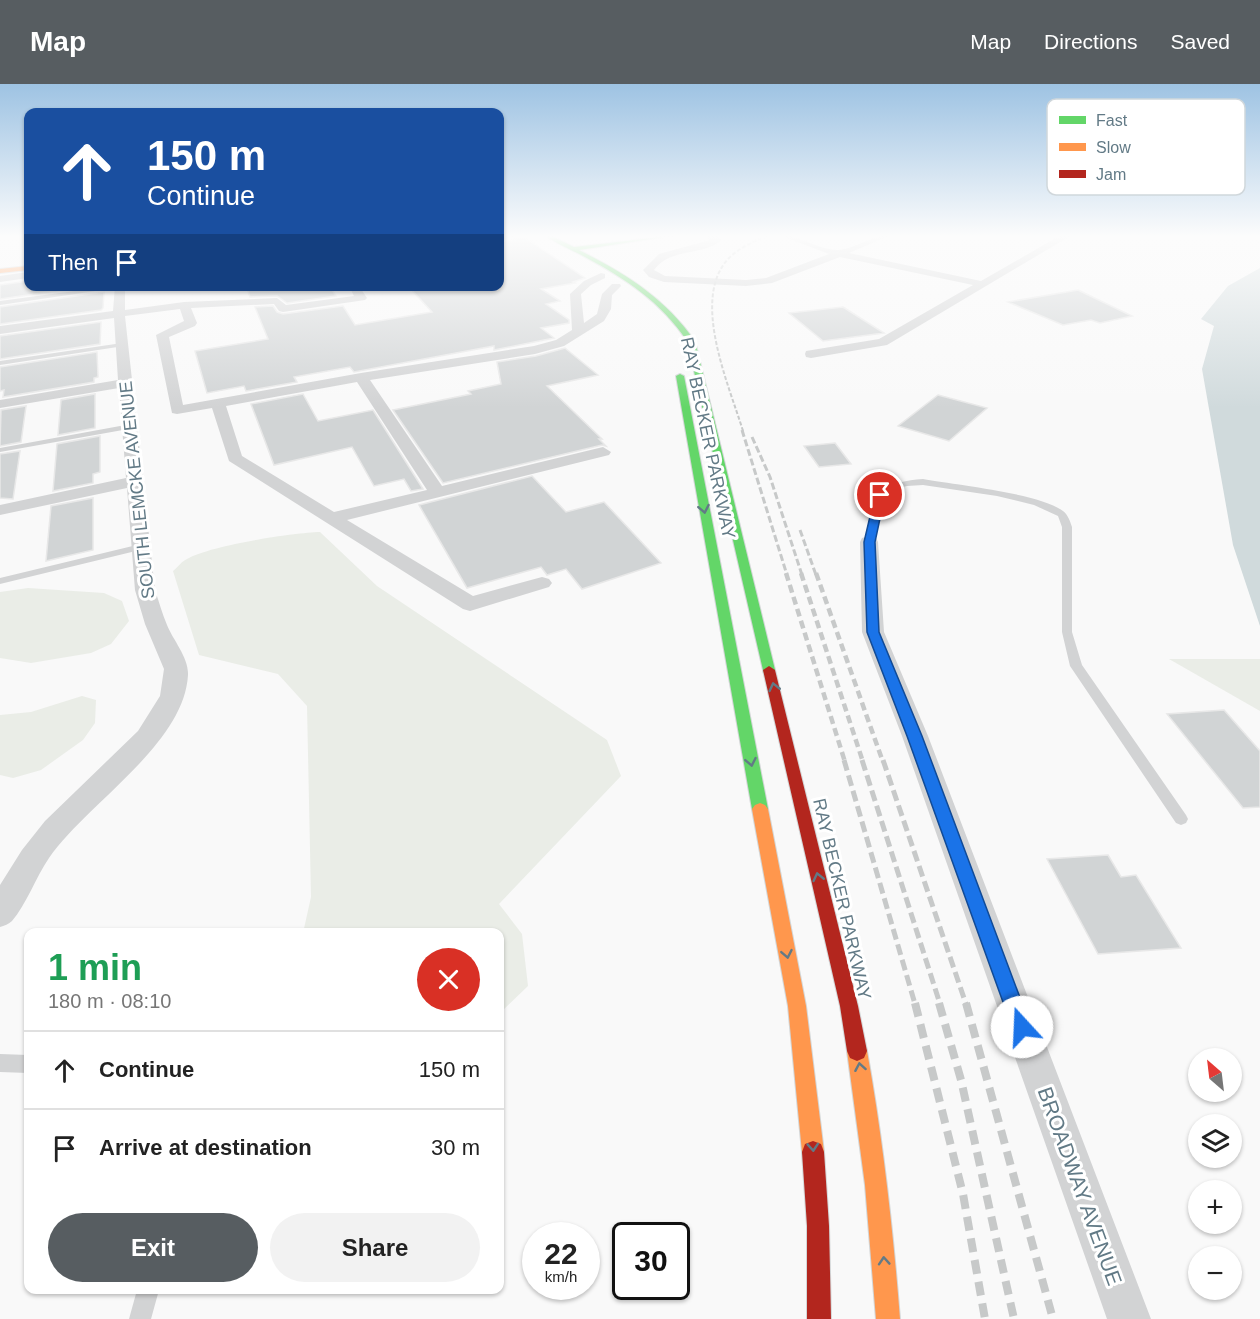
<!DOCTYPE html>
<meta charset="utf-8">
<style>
:root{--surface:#fff;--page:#f2f2f2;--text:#222;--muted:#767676;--line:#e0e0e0;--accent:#575d61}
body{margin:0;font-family:Helvetica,sans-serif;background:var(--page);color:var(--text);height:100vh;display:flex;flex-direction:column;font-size:22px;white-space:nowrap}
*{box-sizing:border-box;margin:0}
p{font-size:20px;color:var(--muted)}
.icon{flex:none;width:33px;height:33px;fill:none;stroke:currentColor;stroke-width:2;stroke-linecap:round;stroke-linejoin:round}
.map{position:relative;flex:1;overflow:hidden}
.side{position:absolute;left:24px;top:844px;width:480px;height:366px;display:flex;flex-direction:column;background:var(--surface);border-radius:12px;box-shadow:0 2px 4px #0004}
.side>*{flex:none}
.guide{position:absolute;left:24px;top:24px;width:480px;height:183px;border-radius:12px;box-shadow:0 2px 4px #0004;background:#1a4fa0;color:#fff;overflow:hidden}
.needle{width:39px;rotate:332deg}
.tools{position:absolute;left:1188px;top:964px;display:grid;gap:12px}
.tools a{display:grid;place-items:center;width:54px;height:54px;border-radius:50%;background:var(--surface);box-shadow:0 2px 4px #0004;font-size:30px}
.speed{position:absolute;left:522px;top:1138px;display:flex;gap:12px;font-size:30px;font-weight:700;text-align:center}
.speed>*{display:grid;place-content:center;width:78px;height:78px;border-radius:50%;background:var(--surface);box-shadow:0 2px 4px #0004;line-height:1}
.speed small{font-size:15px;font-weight:400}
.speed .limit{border:3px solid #111;border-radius:9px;background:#fff;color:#111}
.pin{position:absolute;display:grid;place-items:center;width:51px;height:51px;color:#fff;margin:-26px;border:3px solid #fff;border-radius:50%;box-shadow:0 2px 6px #0007}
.me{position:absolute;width:66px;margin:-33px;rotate:340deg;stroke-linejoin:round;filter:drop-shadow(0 0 4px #0008)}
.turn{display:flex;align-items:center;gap:21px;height:126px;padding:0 24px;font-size:27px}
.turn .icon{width:78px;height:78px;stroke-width:2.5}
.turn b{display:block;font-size:42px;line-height:51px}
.then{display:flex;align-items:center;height:57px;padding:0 24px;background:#0003;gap:12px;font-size:22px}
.round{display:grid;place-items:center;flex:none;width:63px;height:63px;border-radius:32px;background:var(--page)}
.head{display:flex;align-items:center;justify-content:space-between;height:102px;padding:0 24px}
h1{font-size:36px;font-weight:700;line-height:45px;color:#1e9e55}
.primary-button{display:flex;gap:12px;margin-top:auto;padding:12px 24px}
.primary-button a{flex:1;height:69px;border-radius:36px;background:var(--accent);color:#fff;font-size:24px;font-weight:700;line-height:69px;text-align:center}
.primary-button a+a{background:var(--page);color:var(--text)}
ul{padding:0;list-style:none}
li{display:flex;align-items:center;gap:18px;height:78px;padding:0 24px;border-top:2px solid var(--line)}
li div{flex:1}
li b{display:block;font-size:22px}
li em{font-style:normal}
header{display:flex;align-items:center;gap:36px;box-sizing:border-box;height:84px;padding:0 30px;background:var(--accent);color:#fff}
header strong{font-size:28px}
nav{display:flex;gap:33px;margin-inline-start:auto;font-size:21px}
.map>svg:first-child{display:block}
.green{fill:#eaede7}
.water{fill:#d0dadc}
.building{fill:#d1d4d5;stroke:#e8e8e8;stroke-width:1.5}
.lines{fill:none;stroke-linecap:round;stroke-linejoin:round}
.fast-casing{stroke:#d3d6d7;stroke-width:2}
.slow-casing{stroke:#d3d6d7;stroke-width:2}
.jam-casing{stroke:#d3d6d7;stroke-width:2}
.lane{fill:#d2d3d4;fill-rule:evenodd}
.street{fill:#d2d3d4;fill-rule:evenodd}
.fast{fill:#63d668;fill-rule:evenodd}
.slow{fill:#ff974d;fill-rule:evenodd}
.jam{fill:#b3261e;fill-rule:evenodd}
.rail-far4{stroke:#c7c9c9;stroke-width:2;stroke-dasharray:4 2;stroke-linecap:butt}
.rail-far3{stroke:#c7c9c9;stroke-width:3;stroke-dasharray:7 3;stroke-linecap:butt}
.rail-far2{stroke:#c7c9c9;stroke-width:4.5;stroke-dasharray:8 4.5;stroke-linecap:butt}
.rail-far1{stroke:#c7c9c9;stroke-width:5;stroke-dasharray:11 5;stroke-linecap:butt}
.rail{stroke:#c7c9c9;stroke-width:8;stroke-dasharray:14 8;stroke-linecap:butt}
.oneway{stroke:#627a86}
.route{fill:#1a73e8;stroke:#114b97;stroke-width:1.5}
.labels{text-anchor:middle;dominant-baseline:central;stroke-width:6;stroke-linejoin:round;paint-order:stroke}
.street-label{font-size:18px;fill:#627a86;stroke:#fff}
.near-street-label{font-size:21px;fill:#627a86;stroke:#fff}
.key{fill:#fff;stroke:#d0d7db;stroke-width:1.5}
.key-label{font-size:16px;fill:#627a86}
</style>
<header>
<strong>Map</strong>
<nav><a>Map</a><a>Directions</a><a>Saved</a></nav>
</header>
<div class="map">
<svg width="1260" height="1235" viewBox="0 0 1260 1235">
<rect width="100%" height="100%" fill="#f9f9f9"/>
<path class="green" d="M320,448L377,502L607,656L621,692L499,820L522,850L528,902L500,929V849H303L311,813L307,622L278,590L199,571L173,487C178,483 182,477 187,475C211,461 292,449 320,448Z
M28,504L104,509L122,517L129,537L111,560L91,569L31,579L0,574V508Z
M1169,575H1260V627Z
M82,612L96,616L95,639L83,656L41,686L13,694L0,691V631L31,628Z"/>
<path class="water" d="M1260,184V542L1233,461L1202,285L1214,242L1201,235L1228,202Z"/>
<path class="building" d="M524,153L585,194L573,198L575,199L541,205L560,217L546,220L569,236V239L541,244L554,254L494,266V262L354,288L350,283L294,293L297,298L246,307L244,302L207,309L195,267L268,255L255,223L273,222L277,228L283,230L343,222L355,241L432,228L408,202H500V158Z
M28,197V202H91L0,215V201Z
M246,202H330L336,212L287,219L277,212L250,213Z
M1078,206L1132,232L1100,239L1091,236L1063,241L1008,218Z
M104,208L103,224L101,226L0,240V223Z
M843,223L884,249L823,257L789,229Z
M101,238L100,260L0,275V252Z
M565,264L598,291L547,302L602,355H599L606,362L602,361L443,399L393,326L471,310L468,307L501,300L497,278L536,272Z
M97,268L98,293L94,294V298L3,313L4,306L0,307V283Z
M95,310V344L58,351L61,316Z
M303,310L318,337L373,326L423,405L411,407L404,395L374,402L352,363L274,381L251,320Z
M938,311L987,324L949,357L898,342Z
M26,322L21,358L0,362L1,326Z
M100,352V388L93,390V399L53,407L57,360Z
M835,359L851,380L819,383L804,362Z
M20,367L13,415L0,414V370Z
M532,392L566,428L604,418L661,479L582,505L566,485L547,491L541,483L467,504L419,421Z
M93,414V466L46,477L51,422Z
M1224,626L1260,667V723L1243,724L1167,630Z
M1108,771L1121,793L1136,791L1181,864L1098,870L1047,775Z"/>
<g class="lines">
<defs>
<path id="fast" d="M544,151H550L574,163L677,151L579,166C626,190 664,213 695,257L775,586L774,589H764L763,586L687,257C661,218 626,195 585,173C572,166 557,160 544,151Z
M680,290L684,292L768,725L765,729L760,731L755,729L752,725L676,292Z"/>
<path id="slow" d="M28,182V186L0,189V185Z
M760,719L765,721L768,725L806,922L824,1068L821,1076L813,1079L805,1076L802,1068L788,922L752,725L755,721Z
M857,957L864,960L867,967C883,1056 893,1145 900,1235H876L865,1101L847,967L850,960Z"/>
<path id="jam" d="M769,582L775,586L858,922L867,967L864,974L857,977L850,974L847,967L840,922L763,586Z
M813,1057L821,1060L824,1068L829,1142L831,1235H807V1142L802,1068L805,1060Z"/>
</defs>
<use href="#fast" class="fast-casing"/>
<use href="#slow" class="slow-casing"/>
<use href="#jam" class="jam-casing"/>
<path class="lane" d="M112,202L123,203L0,221V217Z
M122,259L124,260V262L0,281V277Z
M131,340H134V344L0,368V364Z
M923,395C955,401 1039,409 1063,427C1068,431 1070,437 1072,443V548L1082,581L1186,731L1188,735L1186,739L1181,741L1176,739L1070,582L1062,548V443L1058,432L1034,421L997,412L923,401L907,402L898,404L885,413L874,458L869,461L866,460L864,458C874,414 872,399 923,395Z
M141,460L146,463L144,465L0,500V494Z
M0,970L28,971V989L0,988Z
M137,1206H159L151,1235H129Z"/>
<path class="street" d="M500,151H521L500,156Z
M705,151H715L722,156C701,173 671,163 654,186L665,192L746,196L766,194L829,170L779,151C800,151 818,166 838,166C853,166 871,151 891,151L849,169L981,197L1061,151H1072L887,261L811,274L806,273L805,270L806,267L879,255L973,201L840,173L772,199L746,202L664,198L649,193L643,186L659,170L710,156Z
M28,188V194L0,198V192Z
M601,189L605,190V194L591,201L581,210L584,239L597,230L602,210L612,200H620L621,202L612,211L611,225L604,237L564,262L535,270L370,296L442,402L603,363L611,368L609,371L347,436L473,512L542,493L549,495L552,499L549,503L470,527L463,525L229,377L212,324L177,330L172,329L156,251L184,237L180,225L125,232L155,506C159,518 162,529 167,541C173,556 189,574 188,591C184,661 87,719 49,774C36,793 26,821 12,837C9,840 4,842 0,843V801L22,766L45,737L138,647L160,612L164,585L145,540L135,506L127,404L0,431V421L126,394L119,304L0,324V316L118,296L114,234L0,250V242L113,227L115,202H125V226L184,218L277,214L286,221L354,212L349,202H364L361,205L367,214L365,216L283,228L279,227L274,220L191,224L197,239L195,242L169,253L183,321L361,289L534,262L556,256L572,246L570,210L584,197ZM357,298L427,406L334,428L242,372L226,322Z
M869,452L876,454L878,458L884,548L928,652L1151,1235H1107L902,652L862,548L860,458L862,454Z"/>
<use href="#fast" class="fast"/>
<use href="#slow" class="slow"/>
<use href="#jam" class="jam"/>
<path class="rail-far4" d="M743,347C729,301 690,214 729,174C740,163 755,157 769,151"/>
<path class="rail-far3" d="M742,346L787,491
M752,353L770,393L802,491
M800,446L816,491"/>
<path class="rail-far2" d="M786,489L845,678
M801,489L863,678
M816,489L883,678"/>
<path class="rail-far1" d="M844,676L915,920
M862,676L940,920
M883,676L966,920"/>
<path class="rail" d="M915,919L963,1110L985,1235
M939,919L961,996L1014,1235
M966,919L1053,1235"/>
</g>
<defs><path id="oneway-chevron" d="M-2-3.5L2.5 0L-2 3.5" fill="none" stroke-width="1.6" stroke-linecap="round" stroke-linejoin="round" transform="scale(1.5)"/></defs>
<g class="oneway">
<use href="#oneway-chevron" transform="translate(704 425) rotate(79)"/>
<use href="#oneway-chevron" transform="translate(774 603) rotate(-103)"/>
<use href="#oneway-chevron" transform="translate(751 678) rotate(79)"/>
<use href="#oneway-chevron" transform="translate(818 793) rotate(-103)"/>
<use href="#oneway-chevron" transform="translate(787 870) rotate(79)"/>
<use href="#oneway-chevron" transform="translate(860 983) rotate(-100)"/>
<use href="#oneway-chevron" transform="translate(813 1063) rotate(86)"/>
<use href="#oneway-chevron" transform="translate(884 1177) rotate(-94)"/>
</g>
<linearGradient id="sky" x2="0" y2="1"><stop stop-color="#9ec3e3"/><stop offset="0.47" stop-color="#fcfcfc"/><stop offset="1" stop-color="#fcfcfc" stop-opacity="0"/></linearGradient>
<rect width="1260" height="324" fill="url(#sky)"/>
<path class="route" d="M880,408L885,411L875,458L879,548L922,652L1031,943L1028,950L1022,953L1015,950L1012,943L907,652L867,548L864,458L875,411Z"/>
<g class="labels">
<g class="street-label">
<text transform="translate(708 354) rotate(78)">RAY BECKER PARKWAY</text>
<text transform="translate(137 406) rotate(-96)">SOUTH LEMCKE AVENUE</text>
<text transform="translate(842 815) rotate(77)">RAY BECKER PARKWAY</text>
</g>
<g class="near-street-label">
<text transform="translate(1080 1102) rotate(70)">BROADWAY AVENUE</text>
</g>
</g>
<rect x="1047" y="15" width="198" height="96" rx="9" class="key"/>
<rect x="1059" y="32" width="27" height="8" fill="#63d668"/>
<rect x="1059" y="59" width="27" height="8" fill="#ff974d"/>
<rect x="1059" y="86" width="27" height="8" fill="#b3261e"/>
<g class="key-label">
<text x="1096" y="42">Fast</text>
<text x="1096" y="69">Slow</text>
<text x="1096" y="96">Jam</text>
</g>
</svg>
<div class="tools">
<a><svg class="needle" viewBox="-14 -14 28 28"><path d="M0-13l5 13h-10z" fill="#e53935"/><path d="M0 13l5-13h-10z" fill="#767676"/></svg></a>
<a><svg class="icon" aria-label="layers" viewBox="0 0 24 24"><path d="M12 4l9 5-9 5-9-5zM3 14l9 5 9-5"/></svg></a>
<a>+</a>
<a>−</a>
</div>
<div class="speed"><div>22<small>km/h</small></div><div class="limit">30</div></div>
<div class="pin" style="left:880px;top:411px;background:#d93025"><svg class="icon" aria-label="arrive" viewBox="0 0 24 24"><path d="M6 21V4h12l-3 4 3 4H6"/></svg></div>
<svg class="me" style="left:1022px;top:943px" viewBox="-20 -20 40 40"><circle r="19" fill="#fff"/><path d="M0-13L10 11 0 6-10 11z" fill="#1a73e8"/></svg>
<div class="guide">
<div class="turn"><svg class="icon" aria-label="ahead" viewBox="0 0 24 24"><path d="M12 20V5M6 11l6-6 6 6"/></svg><div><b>150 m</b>Continue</div></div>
<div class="then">Then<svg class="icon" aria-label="arrive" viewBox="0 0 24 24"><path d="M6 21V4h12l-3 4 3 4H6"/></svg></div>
</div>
<section class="side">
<div class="head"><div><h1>1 min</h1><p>180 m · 08:10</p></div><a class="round" style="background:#d93025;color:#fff"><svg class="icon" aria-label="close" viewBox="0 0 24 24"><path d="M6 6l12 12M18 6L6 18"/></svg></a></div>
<ul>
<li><svg class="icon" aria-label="ahead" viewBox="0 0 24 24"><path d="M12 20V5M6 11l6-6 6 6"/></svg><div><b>Continue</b></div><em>150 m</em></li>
<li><svg class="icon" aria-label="arrive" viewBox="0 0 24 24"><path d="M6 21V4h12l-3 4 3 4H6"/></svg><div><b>Arrive at destination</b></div><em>30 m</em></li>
</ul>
<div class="primary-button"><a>Exit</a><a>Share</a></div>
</section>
</div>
